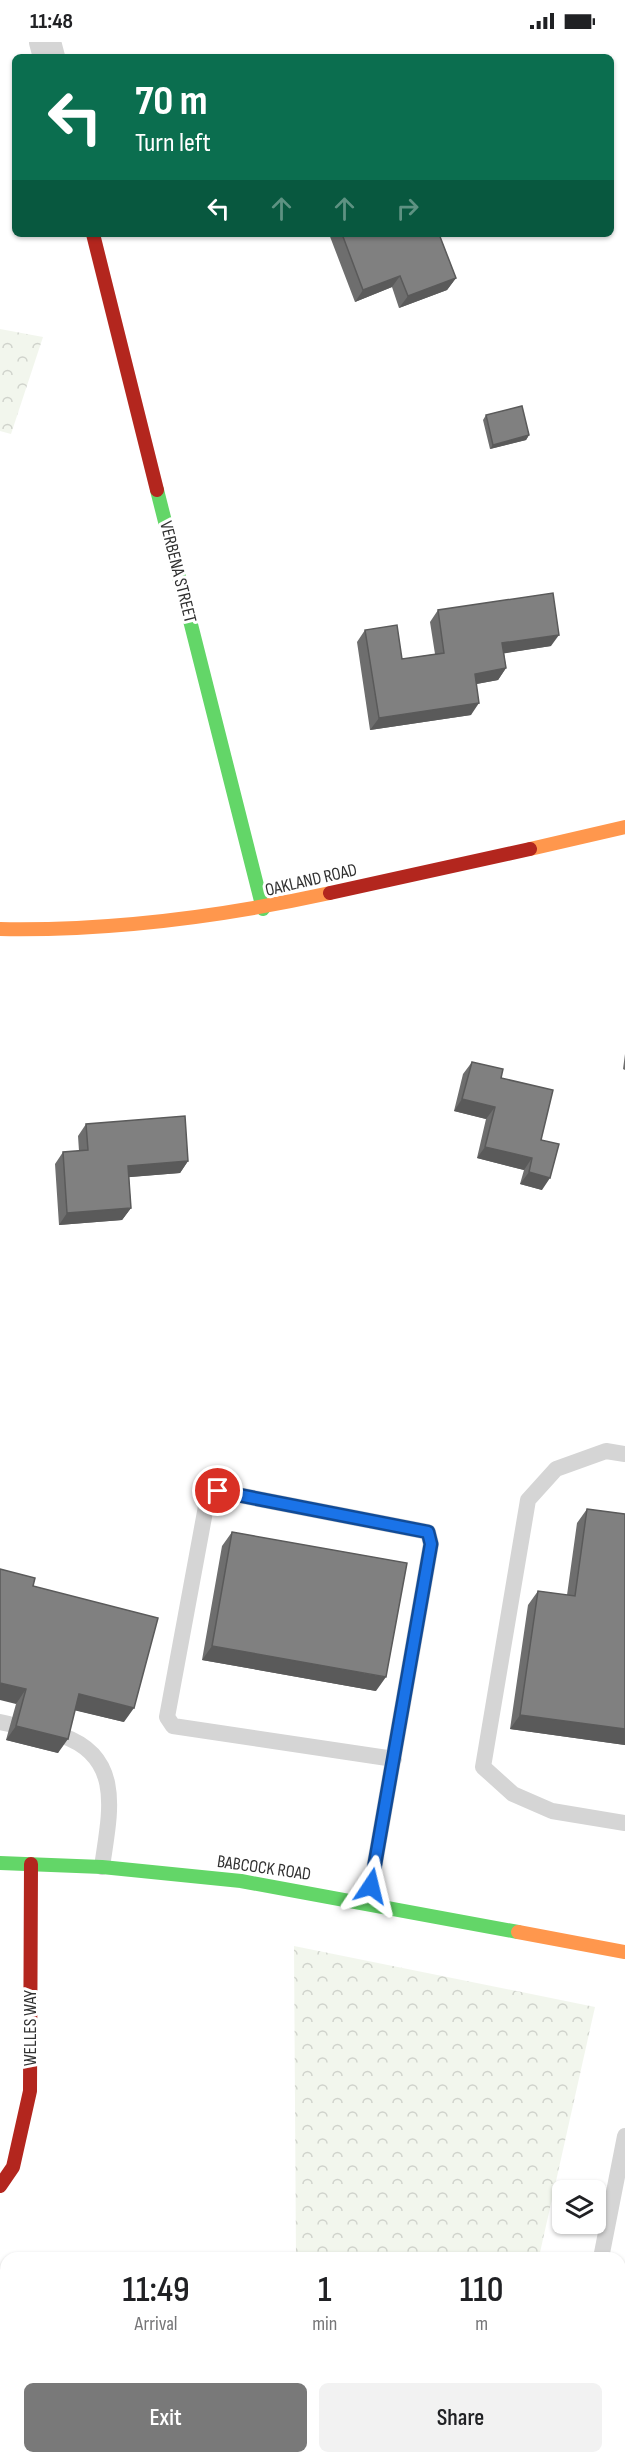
<!DOCTYPE html>
<style>
:root{--surface:#fff;--page:#f2f2f2;--text:#202124;--muted:#757577;--accent:#797979}
body{margin:0;font-family:"Sofia Sans Condensed",sans-serif;background:var(--page);color:var(--text);height:100vh;display:flex;flex-direction:column;font-size:22px;white-space:nowrap}
*{box-sizing:border-box;margin:0}
p{font-size:20px;color:var(--muted)}
.icon{flex:none;width:33px;height:33px;fill:none;stroke:currentColor;stroke-width:2;stroke-linecap:round;stroke-linejoin:round}
.map{position:relative;flex:1;overflow:hidden}
.details{position:absolute;left:0px;top:2210px;width:626px;height:212px;display:flex;flex-direction:column;background:var(--surface);border-radius:18px 18px 0 0;box-shadow:0 2px 4px #0004}
.details>*{flex:none}
.guide{position:absolute;left:12px;top:12px;width:602px;height:183px;border-radius:9px;box-shadow:0 2px 4px #0004;background:#0b6e4f;color:#fff;overflow:hidden}
.controls{position:absolute;left:552px;top:2138px;display:grid;gap:12px}
.controls a{display:grid;place-items:center;width:54px;height:54px;border-radius:9px;background:var(--surface);box-shadow:0 2px 4px #0004;font-size:30px}
.pin{position:absolute;display:grid;place-items:center;width:51px;height:51px;color:#fff;margin:-26px;border:3px solid #fff;border-radius:50%;box-shadow:0 2px 6px #0007}
.me{position:absolute;width:66px;margin:-33px;rotate:10deg;stroke-linejoin:round;filter:drop-shadow(0 0 4px #0008)}
.turn{display:flex;align-items:center;gap:21px;height:126px;padding:0 24px;font-size:27px}
.turn .icon{width:78px;height:78px;stroke-width:2.5}
.turn b{display:block;font-size:42px;line-height:51px}
.lanes{display:flex;align-items:center;height:57px;padding:0 24px;background:#0003;justify-content:center;gap:30px;direction:ltr}
.lanes .off{opacity:.35}
.eta{display:flex;justify-content:space-evenly;align-items:center;height:102px;text-align:center}
.eta b{font-size:36px;font-weight:600;line-height:42px}
.button{display:flex;gap:12px;margin-top:auto;padding:12px 24px}
.button a{flex:1;height:69px;border-radius:9px;background:var(--accent);color:#fff;font-size:24px;font-weight:600;line-height:69px;text-align:center}
.button a+a{background:var(--page);color:var(--text)}
.status{display:flex;justify-content:space-between;align-items:center;height:42px;padding:0 30px;background:var(--surface);direction:ltr}
.status svg{height:16px;fill:currentColor}
.map>svg:first-child{display:block}
.forest{fill:url(#forest-crowns)}
.lines{fill:none;stroke-linecap:round;stroke-linejoin:round}
.lane{stroke:#d5d5d5;stroke-width:16}
.street{stroke:#d5d5d5;stroke-width:32}
.fast{stroke:#63d668;stroke-width:14}
.slow{stroke:#ff974d;stroke-width:14}
.jam{stroke:#b3261e;stroke-width:14}
.wall{fill:#6e6e6e}
.shaded-wall{fill:#5a5a5a}
.building{fill:#808080;stroke:#5a5a5a;stroke-width:1.5}
.route-casing{stroke:#114b97;stroke-width:15}
.route{stroke:#1a73e8;stroke-width:10}
.labels{text-anchor:middle;dominant-baseline:central;stroke-width:6;stroke-linejoin:round;paint-order:stroke}
.street-label{font-size:18px;fill:#313131;stroke:#fff}
</style>
<div class="status"><b>11:48</b><svg viewBox="0 0 49 12"><path d="M0 12V9h3v3zM5 12V6h3v6zM10 12V3h3v9zM15 12V0h3v12zM26 1h20v11H26zM47 4h2v5h-2z"/></svg></div>
<div class="map">
<svg width="625" height="2420" viewBox="0 0 625 2420">
<defs>
<pattern id="forest-crowns" width="20" height="18" patternUnits="userSpaceOnUse" patternTransform="scale(1.5)"><rect width="20" height="18" fill="#f2f6ed"/><path d="M2 6a3 3 0 1 1 6 0M12 15a3 3 0 1 1 6 0" fill="none" stroke="#d0d3cc"/></pattern>
</defs>
<rect width="100%" height="100%" fill="#fff"/>
<path class="forest" d="M0,287L43,295L11,392L0,389Z
M294,1904L595,1965L539,2215H296Z
M300,2415H494L493,2420H300Z"/>
<g class="lines">
<path class="lane" d="M625,1412L606,1409L556,1427L528,1458L483,1725L513,1752L552,1769L625,1781
M0,1680L9,1682
M63,1694C125,1716 109,1774 102,1825
M368,1861L431,1502L428,1490L218,1449L207,1459L167,1675L173,1684L394,1717
M601,2216L625,2094
M620,2297L625,2298
M560,2420L561,2415"/>
<path class="street" d="M45,0L49,15
M0,2323L6,2347
M27,2415L29,2420"/>
<path class="fast" d="M157,448L263,867
M0,1821L102,1825L241,1839L518,1890"/>
<path class="slow" d="M530,807L625,785
M0,887C112,889 220,875 330,851
M518,1890L625,1910"/>
<path class="jam" d="M93,192L157,448
M330,851L530,807
M0,2144L13,2125L30,2049L31,1822"/>
</g>
<path class="wall" d="M329,192H439L456,236L447,248L399,266L392,245L355,260Z
M486,373L529,393L526,398L490,407L483,378Z
M438,568L551,604L504,611L506,626L498,638L476,642L471,673L370,688L357,600L365,588L402,617L435,612L430,580Z
M625,1012V1028L623,1027Z
M472,1020L501,1036L541,1098L542,1148L520,1142L524,1128L477,1116L486,1077L454,1069L463,1032Z
M86,1082L188,1119L180,1131L129,1135L131,1166L122,1178L59,1183L55,1122L63,1110L79,1109L78,1094Z
M587,1467L625,1472V1703L510,1687L528,1563L538,1549L567,1553L577,1481Z
M232,1490L376,1649L202,1618L222,1504Z
M33,1544L124,1680L75,1668L58,1711L6,1698L16,1662Z"/>
<path class="shaded-wall" d="M400,234L392,245L355,260L363,248Z
M456,236L447,248L399,266L408,254Z
M529,393L526,398L490,407L493,403Z
M559,593L551,604L494,613L502,601Z
M506,626L498,638L466,644L475,632Z
M479,661L471,673L370,688L379,676Z
M462,1057L495,1065L486,1077L454,1069Z
M485,1105L532,1116L524,1128L477,1116Z
M188,1119L180,1131L119,1136L128,1124Z
M529,1130L550,1136L542,1148L520,1142Z
M131,1166L122,1178L59,1183L67,1171Z
M212,1604L386,1635L376,1649L202,1618Z
M0,1641L26,1647L16,1662L0,1658Z
M79,1652L134,1666L124,1680L69,1667Z
M520,1673L625,1687V1703L510,1687Z
M16,1684L68,1697L58,1711L6,1698Z
M208,2415H234L233,2416Z"/>
<path class="building" d="M342,192H439L456,236L408,254L400,234L363,248Z
M522,364L529,393L493,403L486,373Z
M553,551L559,593L502,601L506,626L475,632L479,661L379,676L365,588L397,583L402,617L444,611L438,568Z
M472,1020L503,1027L501,1036L553,1048L541,1098L559,1102L550,1136L529,1130L532,1116L485,1105L495,1065L462,1057Z
M185,1074L188,1119L128,1124L131,1166L67,1171L63,1110L88,1108L86,1082Z
M587,1467L625,1472V1687L520,1673L538,1549L575,1554Z
M232,1490L407,1521L386,1635L212,1604Z
M0,1527L35,1536L33,1544L158,1576L134,1666L79,1652L68,1697L16,1684L26,1647L0,1641Z"/>
<g class="lines">
<defs>
<path id="route" d="M218,1449L428,1490L431,1502L371,1844"/>
</defs>
<use href="#route" class="route-casing"/>
<use href="#route" class="route"/>
</g>
<g class="labels">
<g class="street-label">
<text transform="translate(178 530) rotate(76)">VERBENA STREET</text>
<text transform="translate(311 838) rotate(-13)">OAKLAND ROAD</text>
<text transform="translate(264 1826) rotate(8)">BABCOCK ROAD</text>
<text transform="translate(30 1986) rotate(-90)">WELLES WAY</text>
</g>
</g>
</svg>
<div class="controls">
<a><svg class="icon" aria-label="layers" viewBox="0 0 24 24"><path d="M12 4l9 5-9 5-9-5zM3 14l9 5 9-5"/></svg></a>
</div>
<div class="pin" style="left:218px;top:1449px;background:#d93025"><svg class="icon" aria-label="arrive" viewBox="0 0 24 24"><path d="M6 21V4h12l-3 4 3 4H6"/></svg></div>
<svg class="me" style="left:371px;top:1844px" viewBox="-20 -20 40 40"><path d="M0-17L14 15 0 8-14 15z" fill="#1a73e8" stroke="#fff" stroke-width="4"/></svg>
<div class="guide">
<div class="turn"><svg class="icon" aria-label="left" viewBox="0 0 24 24"><path d="M17 20v-9H6M10 6l-5 5 5 5"/></svg><div><b>70 m</b>Turn left</div></div>
<div class="lanes"><svg class="icon" aria-label="left" viewBox="0 0 24 24"><path d="M17 20v-9H6M10 6l-5 5 5 5"/></svg><svg class="icon off" aria-label="ahead" viewBox="0 0 24 24"><path d="M12 20V5M6 11l6-6 6 6"/></svg><svg class="icon off" aria-label="ahead" viewBox="0 0 24 24"><path d="M12 20V5M6 11l6-6 6 6"/></svg><svg class="icon off" aria-label="right" viewBox="0 0 24 24"><path d="M7 20v-9h11M14 6l5 5-5 5"/></svg></div>
</div>
<section class="details">
<div class="eta">
<div><b>11:49</b><p>Arrival</p></div>
<div><b>1</b><p>min</p></div>
<div><b>110</b><p>m</p></div>
</div>
<div class="button"><a>Exit</a><a>Share</a></div>
</section>
</div>
